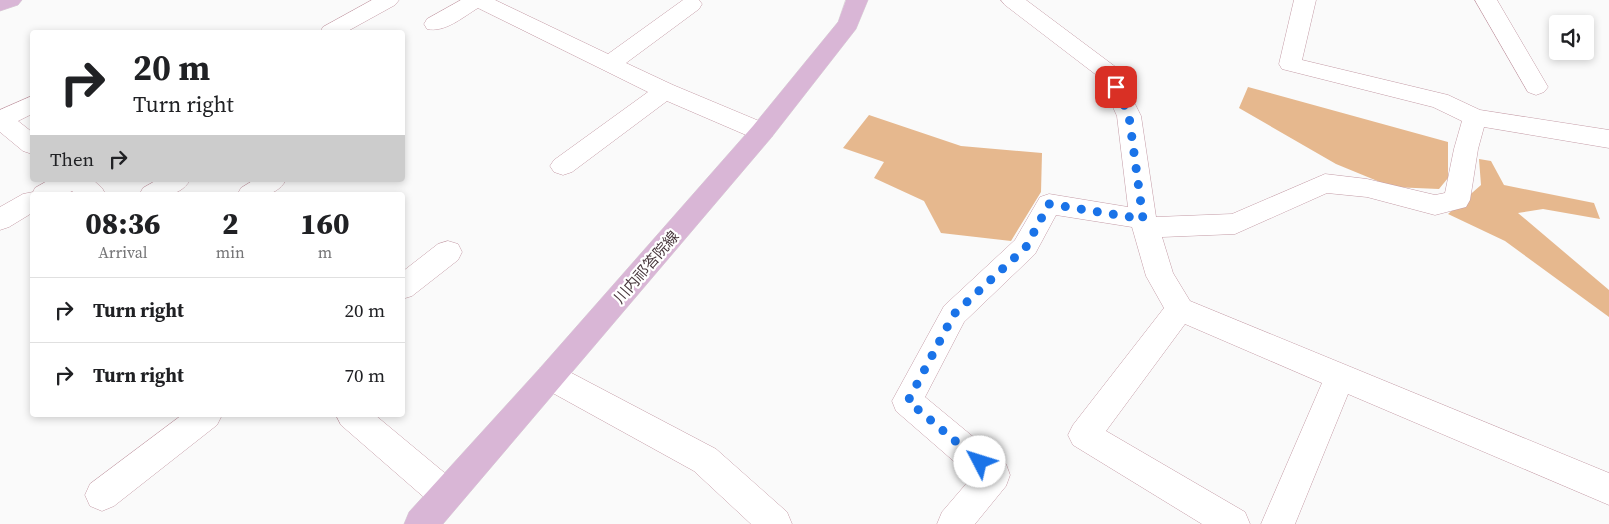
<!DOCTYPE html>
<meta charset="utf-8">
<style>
:root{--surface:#fff;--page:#f6f6f6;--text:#202124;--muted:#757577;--line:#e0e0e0}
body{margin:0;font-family:"Source Serif 4","Noto Sans JP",serif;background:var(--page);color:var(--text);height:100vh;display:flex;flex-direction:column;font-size:19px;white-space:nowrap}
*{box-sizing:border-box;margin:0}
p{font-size:16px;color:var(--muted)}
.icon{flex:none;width:28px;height:28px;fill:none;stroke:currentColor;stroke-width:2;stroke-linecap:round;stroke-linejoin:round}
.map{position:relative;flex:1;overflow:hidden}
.panel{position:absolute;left:30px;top:192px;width:375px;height:225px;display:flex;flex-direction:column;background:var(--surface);border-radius:5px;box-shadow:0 2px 8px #0003}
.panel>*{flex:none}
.guide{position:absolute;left:30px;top:30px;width:375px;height:152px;border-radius:5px;box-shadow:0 2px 8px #0003;background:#fff;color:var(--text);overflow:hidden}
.buttons{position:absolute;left:1549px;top:15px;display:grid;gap:10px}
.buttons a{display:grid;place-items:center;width:45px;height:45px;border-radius:5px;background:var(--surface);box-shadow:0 2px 8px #0003;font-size:25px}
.pin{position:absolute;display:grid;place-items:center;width:42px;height:42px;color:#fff;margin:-21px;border-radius:10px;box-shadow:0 2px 8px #0006}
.me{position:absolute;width:55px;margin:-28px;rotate:310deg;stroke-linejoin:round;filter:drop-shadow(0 0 4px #0008)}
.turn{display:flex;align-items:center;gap:18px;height:105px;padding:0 20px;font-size:22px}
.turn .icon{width:65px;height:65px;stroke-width:2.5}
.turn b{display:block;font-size:35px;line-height:42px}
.then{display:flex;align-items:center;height:48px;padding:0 20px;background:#0003;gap:10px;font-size:19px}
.eta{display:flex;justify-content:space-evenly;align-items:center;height:85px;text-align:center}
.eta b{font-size:30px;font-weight:800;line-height:35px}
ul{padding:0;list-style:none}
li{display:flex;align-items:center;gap:15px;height:65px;padding:0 20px;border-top:1px solid var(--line)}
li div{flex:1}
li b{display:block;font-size:19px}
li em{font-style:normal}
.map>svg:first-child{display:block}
.forest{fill:#e6b88e}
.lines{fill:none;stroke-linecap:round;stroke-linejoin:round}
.minor-casing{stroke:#c49ba6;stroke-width:1}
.major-casing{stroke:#dad7d8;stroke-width:1}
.minor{fill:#fff;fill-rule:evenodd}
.major{fill:#d9b6d6;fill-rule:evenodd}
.route{stroke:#1a73e8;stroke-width:9;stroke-dasharray:0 16.2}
.labels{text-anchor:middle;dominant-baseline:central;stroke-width:4.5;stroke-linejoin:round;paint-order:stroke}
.street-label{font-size:15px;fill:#48373c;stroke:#fff}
</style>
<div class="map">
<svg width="1609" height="524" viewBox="0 0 1609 524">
<rect width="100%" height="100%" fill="#fafafa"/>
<path class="forest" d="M1248,87L1448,142V178L1439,189L1392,187L1336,164L1239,108Z
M869,115L961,146L1042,153L1041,192L1011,241L941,233L924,201L874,178L884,162L843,148Z
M1479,159L1491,161L1504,185L1594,203L1600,219L1543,209L1518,213L1609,290V317L1505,241L1448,214L1481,185Z"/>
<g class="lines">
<defs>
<path id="minor" d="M372,0H399L395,5L346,32H320L323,27Z
M461,0H495L608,54L683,0H699L702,4L699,9L626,63L673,85L771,126L774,132L771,138L762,140L753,138L667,101L572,172L563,175L554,172L550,166L554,160L648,92L478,8C463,17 445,33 427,29L424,24L427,19Z
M1001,0H1026L1117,68L1141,116L1156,217L1232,214L1325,174L1367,179L1435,195L1445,193L1454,149L1462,121L1433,107L1282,69L1279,64L1294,0H1316L1302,60L1448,95L1480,110L1609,130V148L1484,127L1478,149L1470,200L1466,207L1435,215L1367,197L1327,193L1235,234L1162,237L1173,273L1190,301L1609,473V505L1348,394L1295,524H1261L1322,383L1185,324L1106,431L1245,512L1250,524H1202L1073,445L1068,435L1073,425L1164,308L1146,276L1132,227L1056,215L1035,254L964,322L925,397L1006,464L1010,475L1006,486L975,524H937L942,512L972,477L896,411L892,401L944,306L1015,240L1040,197L1049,194L1128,207L1117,116L1099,77L1005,5Z
M1475,0H1497L1548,87L1544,92L1536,95L1528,92Z
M32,96V114L18,121L32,132V154L23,151L0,132V110Z
M49,180H93L102,188L106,195H76L72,191L65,195H32V213L9,227L0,230V207L23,194L33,192L35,188Z
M157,180H190C179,199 158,195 139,195L143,188Z
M254,180H286C275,199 256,195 237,195L241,188Z
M448,241L458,244L462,252L458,260L412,296L402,299V272L438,244Z
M551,364L562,368L716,449L787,512L792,524H751L694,471L540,386L536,377L540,368Z
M182,415H222L217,425L114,506L102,511L90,506L85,495L90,484Z
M336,415H375L458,484L463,495L458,506L446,511L434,506L341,425Z"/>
<path id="major" d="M0,0H22L18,5L0,11Z
M846,0H868L856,29L771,138L443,524H404L409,512L540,368L753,126L838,22Z"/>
</defs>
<use href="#minor" class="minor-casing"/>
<use href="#major" class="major-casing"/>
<use href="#minor" class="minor"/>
<use href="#major" class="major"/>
</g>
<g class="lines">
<path class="route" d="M980,462L908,401L954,314L1026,247L1049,204L1143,219L1129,116L1116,87"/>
</g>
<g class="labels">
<g class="street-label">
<text transform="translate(646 267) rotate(-49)">川内祁答院線</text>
</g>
</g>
</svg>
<div class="buttons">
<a><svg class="icon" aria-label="sound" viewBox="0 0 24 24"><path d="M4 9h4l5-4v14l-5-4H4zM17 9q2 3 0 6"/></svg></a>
</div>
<div class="pin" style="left:1116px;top:87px;background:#d93025"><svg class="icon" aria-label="arrive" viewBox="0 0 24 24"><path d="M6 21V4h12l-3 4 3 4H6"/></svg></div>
<svg class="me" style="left:980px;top:462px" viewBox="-20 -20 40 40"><circle r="19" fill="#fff"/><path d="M0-13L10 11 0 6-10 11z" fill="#1a73e8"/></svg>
<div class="guide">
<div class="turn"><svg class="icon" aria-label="right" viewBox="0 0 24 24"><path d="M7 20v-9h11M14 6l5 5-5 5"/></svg><div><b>20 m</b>Turn right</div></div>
<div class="then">Then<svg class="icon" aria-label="right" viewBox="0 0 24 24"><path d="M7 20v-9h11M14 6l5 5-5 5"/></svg></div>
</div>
<section class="panel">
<div class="eta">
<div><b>08:36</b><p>Arrival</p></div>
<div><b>2</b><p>min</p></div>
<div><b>160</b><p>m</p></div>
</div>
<ul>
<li><svg class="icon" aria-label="right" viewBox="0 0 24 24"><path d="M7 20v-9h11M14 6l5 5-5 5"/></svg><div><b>Turn right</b></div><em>20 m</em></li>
<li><svg class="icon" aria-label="right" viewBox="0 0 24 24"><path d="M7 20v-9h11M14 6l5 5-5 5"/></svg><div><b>Turn right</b></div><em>70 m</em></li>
</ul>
</section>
</div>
